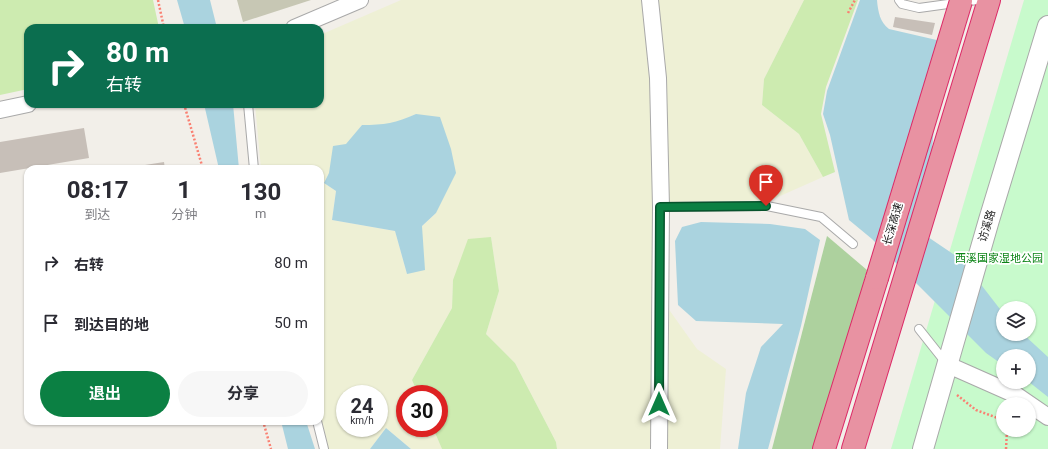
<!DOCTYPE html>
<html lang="zh">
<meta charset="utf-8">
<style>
:root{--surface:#fff;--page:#f7f7f7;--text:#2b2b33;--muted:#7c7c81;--accent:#0b8043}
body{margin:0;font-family:Roboto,"Noto Sans SC",sans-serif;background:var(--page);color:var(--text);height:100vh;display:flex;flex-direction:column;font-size:15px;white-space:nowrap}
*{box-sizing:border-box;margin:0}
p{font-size:13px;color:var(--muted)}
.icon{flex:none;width:22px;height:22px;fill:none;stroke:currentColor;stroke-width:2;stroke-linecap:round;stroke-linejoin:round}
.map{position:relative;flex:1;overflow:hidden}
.side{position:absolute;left:24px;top:165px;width:300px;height:260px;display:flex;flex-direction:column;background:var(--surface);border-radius:12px;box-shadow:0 1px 3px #0004}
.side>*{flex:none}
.top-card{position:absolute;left:24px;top:24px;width:300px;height:84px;border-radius:12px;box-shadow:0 1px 3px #0004;background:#0b6e4f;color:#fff;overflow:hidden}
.fabs{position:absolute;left:996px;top:301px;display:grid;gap:8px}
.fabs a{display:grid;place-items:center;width:40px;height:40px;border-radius:50%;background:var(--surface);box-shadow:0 1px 3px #0004;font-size:20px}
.speed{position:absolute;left:336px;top:385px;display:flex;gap:8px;font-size:20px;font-weight:700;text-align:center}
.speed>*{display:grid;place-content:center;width:52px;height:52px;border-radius:50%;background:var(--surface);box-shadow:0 1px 3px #0004;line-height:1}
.speed small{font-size:10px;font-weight:400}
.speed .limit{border:6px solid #d22;background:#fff;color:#111}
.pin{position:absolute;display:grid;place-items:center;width:34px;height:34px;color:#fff;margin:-41px -17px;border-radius:50% 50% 50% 0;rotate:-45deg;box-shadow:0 0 4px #0007}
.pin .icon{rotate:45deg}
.me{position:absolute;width:44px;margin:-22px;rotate:0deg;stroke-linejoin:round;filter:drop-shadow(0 0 3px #0008)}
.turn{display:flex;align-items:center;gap:14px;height:84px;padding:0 16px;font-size:18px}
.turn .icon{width:52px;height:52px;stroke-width:2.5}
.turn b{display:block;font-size:28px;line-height:34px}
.eta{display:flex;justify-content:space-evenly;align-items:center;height:68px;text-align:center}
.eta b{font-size:24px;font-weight:700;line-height:28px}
.primary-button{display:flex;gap:8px;margin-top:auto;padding:8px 16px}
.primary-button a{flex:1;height:46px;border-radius:24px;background:var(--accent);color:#fff;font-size:16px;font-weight:700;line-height:46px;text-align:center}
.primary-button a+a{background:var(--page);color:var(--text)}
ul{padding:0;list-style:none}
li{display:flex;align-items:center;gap:12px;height:60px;padding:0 16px}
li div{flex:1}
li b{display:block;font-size:15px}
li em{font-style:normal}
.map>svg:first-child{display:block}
.construction{fill:#c7c7b4}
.farmland{fill:#eef0d5;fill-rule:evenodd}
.grass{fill:#cdebb0}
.forest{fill:#add19e}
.park{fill:#c8facc;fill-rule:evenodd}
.water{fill:#aad3df}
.building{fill:#c7bfb8}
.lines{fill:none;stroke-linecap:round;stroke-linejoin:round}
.service-casing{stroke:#a9a9a9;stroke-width:10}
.minor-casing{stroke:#a9a9a9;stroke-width:18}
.tertiary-casing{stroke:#a9a9a9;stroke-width:22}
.motorway-casing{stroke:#dc2a67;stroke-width:24}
.path{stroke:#fa8072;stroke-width:2.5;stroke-dasharray:2 2;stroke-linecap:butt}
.service{stroke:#fff;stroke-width:8}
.minor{stroke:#fff;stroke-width:16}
.tertiary{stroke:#fff;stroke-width:20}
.motorway{stroke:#e892a2;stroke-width:22}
.motorway-bridge-casing{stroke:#dc2a67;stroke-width:24;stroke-linecap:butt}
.motorway-bridge{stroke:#e892a2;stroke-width:22}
.route-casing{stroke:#07532c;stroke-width:10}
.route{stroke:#0b8043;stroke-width:7}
.labels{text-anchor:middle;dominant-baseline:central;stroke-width:3.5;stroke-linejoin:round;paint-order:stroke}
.street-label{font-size:11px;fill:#222;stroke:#fff}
.park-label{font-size:11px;fill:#0c8416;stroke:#fff}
</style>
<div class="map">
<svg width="1048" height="449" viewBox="0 0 1048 449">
<rect width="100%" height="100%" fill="#f2efe9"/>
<path class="construction" d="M237,0H311L243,22Z"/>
<path class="farmland" d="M401,0H642L652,80L656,217L653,449H557L556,442L515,363L486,334L499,291L491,237L453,280L452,308L412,380L418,394H405V428H433L442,449H411L386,428L370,449H328L320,418V169H261L255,104H320V35ZM416,114L436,213L422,226L407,274L395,231L332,220L336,191L324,183L346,145L362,125H381L396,123ZM345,394H379V428H345Z
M656,0H804L764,79L762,105L799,134L823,177L771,200L666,202Z
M665,304L697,349L726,369L720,449H663Z"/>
<path class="grass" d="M0,0H153L159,28H28V89L0,95Z
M804,0H858L826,87L821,114L835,172L823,177L799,134L762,105L764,79Z
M491,237L499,291L486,334L515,363L556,442L557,449H442L433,428H439V394H418L412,380L452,308L453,280L468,239Z"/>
<path class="forest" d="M827,236L867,270L818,449H772Z"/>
<path class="park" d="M1024,0H1048V449H891ZM1003,308H1029V334H1003ZM1003,356H1029V382H1003ZM1003,404H1029V430H1003Z"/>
<path class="water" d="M177,0H210L217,28H185Z
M860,0H877C878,12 880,22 889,29L941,41L925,235L962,260L1003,313V334H1023L1048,357V397L1029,382V356H1003V365L986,353L872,239L849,220L830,135L823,114L827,91Z
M204,104H233L239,169H219Z
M416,114L440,117L451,149L456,173L436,213L422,226L425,270L407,274L395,231L332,220L336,191L324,183L329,173L333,146L346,144L362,125C384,125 396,123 416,114Z
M701,222L770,224L805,229L820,240L801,326L768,449H738L746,393L761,347L783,324L696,321L678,305L675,241L682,227Z
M281,421H306L315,449H288Z
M386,428L411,449H370Z"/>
<path class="building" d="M895,17L935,23L932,35L893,27Z
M84,128L89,158L0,173V142Z
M164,162L165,169H127L126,168Z"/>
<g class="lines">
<defs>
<path id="service" d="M899,0L902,4L919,8L977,0
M248,104L254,169
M661,207L767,206L821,217L853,244
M919,329L946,363
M317,421L324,449"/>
<path id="minor" d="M650,0L658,78L661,207L659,449
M294,28L360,0
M0,110L28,104
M946,364L1016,395L1048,417"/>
<path id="tertiary" d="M923,449L989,220L1048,26"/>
<path id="motorway" d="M824,449L877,278
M853,449L989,0"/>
</defs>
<use href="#service" class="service-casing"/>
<use href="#minor" class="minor-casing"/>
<use href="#tertiary" class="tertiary-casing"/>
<use href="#motorway" class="motorway-casing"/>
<path class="path" d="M158,0L164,28
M848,13L855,0
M184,104L203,169
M957,395L976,410L1003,420
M263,421L271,449
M1006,449L1007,430"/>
<use href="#service" class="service"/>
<use href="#minor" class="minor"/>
<use href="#tertiary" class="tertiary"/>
<use href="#motorway" class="motorway"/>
<defs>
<path id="motorway-bridge" d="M877,278L961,1"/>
</defs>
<use href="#motorway-bridge" class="motorway-bridge-casing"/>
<use href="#motorway-bridge" class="motorway-bridge"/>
</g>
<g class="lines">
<defs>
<path id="route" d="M659,404L660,207L766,206"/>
</defs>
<use href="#route" class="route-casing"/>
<use href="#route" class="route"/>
</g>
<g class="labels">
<g class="street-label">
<text transform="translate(893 224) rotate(-73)">长深高速</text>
<text transform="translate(987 226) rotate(-73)">访溪路</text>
</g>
<g class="park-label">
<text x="999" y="258">西溪国家湿地公园</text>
</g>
</g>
</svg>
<div class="fabs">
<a><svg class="icon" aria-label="layers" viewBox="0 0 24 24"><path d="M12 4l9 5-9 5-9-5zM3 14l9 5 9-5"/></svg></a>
<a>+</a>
<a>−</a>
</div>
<div class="speed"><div>24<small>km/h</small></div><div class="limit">30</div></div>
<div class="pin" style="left:766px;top:206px;background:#d93025"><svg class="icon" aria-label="arrive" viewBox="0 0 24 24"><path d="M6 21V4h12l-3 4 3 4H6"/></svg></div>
<svg class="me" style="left:659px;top:404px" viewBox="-20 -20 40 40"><path d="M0-17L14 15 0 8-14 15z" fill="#0b8043" stroke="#fff" stroke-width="4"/></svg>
<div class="top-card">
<div class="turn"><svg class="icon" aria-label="right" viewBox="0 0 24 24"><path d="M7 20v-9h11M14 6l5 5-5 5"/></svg><div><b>80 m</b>右转</div></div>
</div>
<section class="side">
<div class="eta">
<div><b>08:17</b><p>到达</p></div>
<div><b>1</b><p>分钟</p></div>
<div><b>130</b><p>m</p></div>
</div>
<ul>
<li><svg class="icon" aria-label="right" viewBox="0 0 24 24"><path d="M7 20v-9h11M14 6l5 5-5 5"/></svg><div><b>右转</b></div><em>80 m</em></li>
<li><svg class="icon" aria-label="arrive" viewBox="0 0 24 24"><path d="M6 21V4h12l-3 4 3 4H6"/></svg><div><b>到达目的地</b></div><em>50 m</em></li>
</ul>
<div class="primary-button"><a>退出</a><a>分享</a></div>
</section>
</div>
